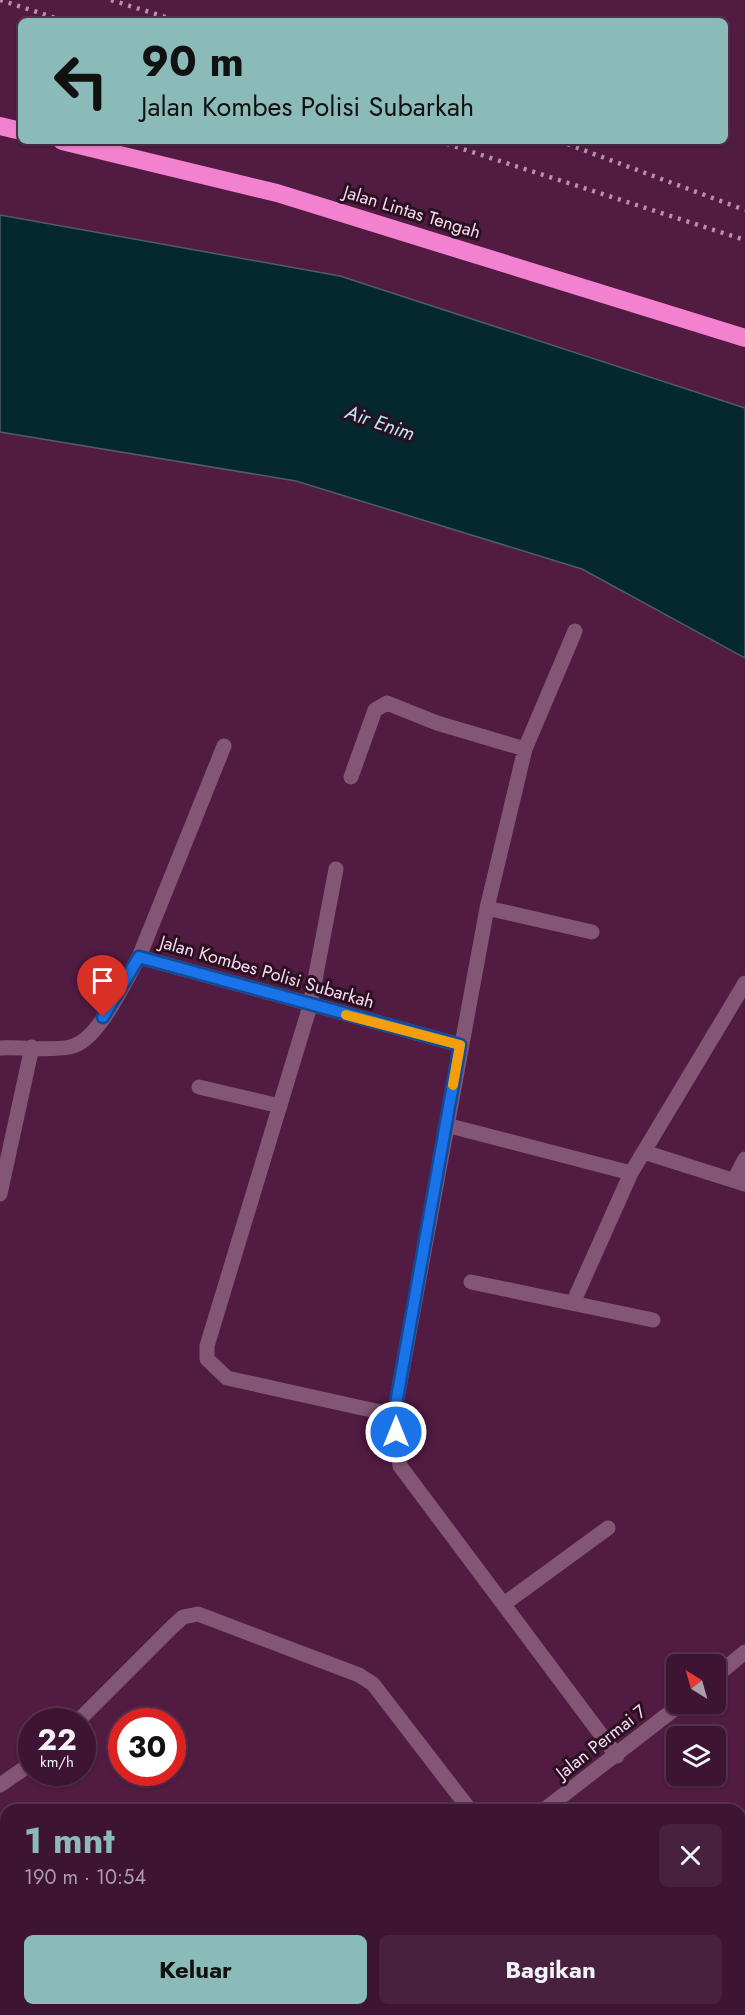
<!DOCTYPE html>
<html lang="id">
<meta charset="utf-8">
<style>
:root{--surface:#3d1432;--page:#48213e;--text:#f1f3f6;--muted:#ad9eac;--line:#56334d;--accent:#8bbbb9}
body{margin:0;font-family:Jost,sans-serif;background:var(--page);color:var(--text);height:100vh;display:flex;flex-direction:column;font-size:22px;white-space:nowrap}
*{box-sizing:border-box;margin:0}
p{font-size:20px;color:var(--muted)}
.icon{flex:none;width:33px;height:33px;fill:none;stroke:currentColor;stroke-width:2;stroke-linecap:round;stroke-linejoin:round}
.map{position:relative;flex:1;overflow:hidden}
.details{position:absolute;left:0px;top:1804px;width:746px;height:212px;display:flex;flex-direction:column;background:var(--surface);border-radius:18px 18px 0 0;box-shadow:0 2px 4px #0004,0 0 0 2px var(--line)}
.details>*{flex:none}
.hud{position:absolute;left:18px;top:18px;width:710px;height:126px;border-radius:9px;box-shadow:0 2px 4px #0004,0 0 0 2px var(--line);background:#8bbbb9;color:#111;overflow:hidden}
.needle{width:39px;rotate:323deg}
.fabs{position:absolute;left:666px;top:1654px;display:grid;gap:12px}
.fabs a{display:grid;place-items:center;width:60px;height:60px;border-radius:9px;background:var(--surface);box-shadow:0 2px 4px #0004,0 0 0 2px var(--line);font-size:30px}
.speed{position:absolute;left:18px;top:1708px;display:flex;gap:12px;font-size:30px;font-weight:700;text-align:center}
.speed>*{display:grid;place-content:center;width:78px;height:78px;border-radius:50%;background:var(--surface);box-shadow:0 2px 4px #0004,0 0 0 2px var(--line);line-height:1}
.speed small{font-size:15px;font-weight:400}
.speed .limit{border:9px solid #d22;background:#fff;color:#111}
.pin{position:absolute;display:grid;place-items:center;width:51px;height:51px;color:#fff;margin:-62px -26px;border-radius:50% 50% 50% 0;rotate:-45deg;box-shadow:0 0 6px #0007}
.pin .icon{rotate:45deg}
.me{position:absolute;width:66px;margin:-33px;rotate:0deg;stroke-linejoin:round;filter:drop-shadow(0 0 4px #0008)}
.turn{display:flex;align-items:center;gap:21px;height:126px;padding:0 24px;font-size:27px}
.turn .icon{width:78px;height:78px;stroke-width:2.5}
.turn b{display:block;font-size:42px;line-height:51px}
.round{display:grid;place-items:center;flex:none;width:63px;height:63px;border-radius:9px;background:var(--page)}
.headline{display:flex;align-items:center;justify-content:space-between;height:102px;padding:0 24px}
h1{font-size:36px;font-weight:700;line-height:45px;color:var(--accent)}
.cta{display:flex;gap:12px;margin-top:auto;padding:12px 24px}
.cta a{flex:1;height:69px;border-radius:9px;background:var(--accent);color:#111;font-size:24px;font-weight:700;line-height:69px;text-align:center}
.cta a+a{background:var(--page);color:var(--text)}
.map>svg:first-child{display:block}
.water{fill:#042730;stroke:#4e5d6a;stroke-width:1.5}
.lines{fill:none;stroke-linecap:round;stroke-linejoin:round}
.street{stroke:#845675;stroke-width:15}
.highway{stroke:#f281cf;stroke-width:18}
.rail{stroke:#ba90ad;stroke-width:4.5;stroke-dasharray:3 6;stroke-linecap:butt}
.route-casing{stroke:#114b97;stroke-width:15}
.route{stroke:#1a73e8;stroke-width:10}
.slow{stroke:#f59e0b;stroke-width:10}
.labels{text-anchor:middle;dominant-baseline:central;stroke-width:6;stroke-linejoin:round;paint-order:stroke}
.street-label{font-size:18px;fill:#fcdaf0;stroke:#291122}
.water-label{font-size:20px;font-style:italic;fill:#b8e8f8;stroke:#291122}
</style>
<div class="map">
<svg width="745" height="2015" viewBox="0 0 745 2015">
<rect width="100%" height="100%" fill="#511b42"/>
<path class="water" d="M0,215L340,276L745,408V658L582,569L296,481L0,432Z"/>
<g class="lines">
<path class="street" d="M575,631L525,749L487,908L394,1415L400,1466L617,1756
M351,777L375,710L387,703L437,723L525,749
M336,869L310,1006L207,1346V1359L227,1378L394,1415
M487,908L592,932
M139,957L224,746
M0,1048C21,1047 50,1051 70,1047C98,1042 125,981 139,957L460,1045
M199,1087L280,1106
M446,1125L631,1173
M644,1152L745,1184
M734,1180L745,1159
M0,1194L32,1047
M471,1282L653,1320
M573,1303L631,1173L745,983
M504,1604L608,1528
M716,1676L745,1652
M77,1722L172,1627L183,1617L198,1614L359,1675L373,1684L470,1810
M0,1785L32,1763
M544,1810L681,1704
M740,1908L745,1904
M625,2010L628,2015
M602,2015L608,2010"/>
<path class="highway" d="M0,126L21,131
M62,141L277,193L745,338"/>
<path class="rail" d="M0,0L65,21
M111,0L178,21
M438,141L745,240
M559,141L745,210"/>
</g>
<g class="lines">
<defs>
<path id="route" d="M103,1017L139,957L460,1045L394,1415L396,1432"/>
</defs>
<use href="#route" class="route-casing"/>
<use href="#route" class="route"/>
<path class="slow" d="M346,1015L460,1045L453,1085"/>
</g>
<g class="labels">
<g class="street-label">
<text transform="translate(412 212) rotate(17)">Jalan Lintas Tengah</text>
<text transform="translate(267 972) rotate(16)">Jalan Kombes Polisi Subarkah</text>
<text transform="translate(601 1742) rotate(-38)">Jalan Permai 7</text>
</g>
<g class="water-label">
<text transform="translate(380 423) rotate(19)">Air Enim</text>
</g>
</g>
</svg>
<div class="fabs">
<a><svg class="needle" viewBox="-14 -14 28 28"><path d="M0-13l5 13h-10z" fill="#e53935"/><path d="M0 13l5-13h-10z" fill="#ad9eac"/></svg></a>
<a><svg class="icon" aria-label="layers" viewBox="0 0 24 24"><path d="M12 4l9 5-9 5-9-5zM3 14l9 5 9-5"/></svg></a>
</div>
<div class="speed"><div>22<small>km/h</small></div><div class="limit">30</div></div>
<div class="pin" style="left:103px;top:1017px;background:#d93025"><svg class="icon" aria-label="arrive" viewBox="0 0 24 24"><path d="M6 21V4h12l-3 4 3 4H6"/></svg></div>
<svg class="me" style="left:396px;top:1432px" viewBox="-20 -20 40 40"><circle r="17" fill="#1a73e8" stroke="#fff" stroke-width="3"/><path d="M0-11L8 9 0 5-8 9z" fill="#fff"/></svg>
<div class="hud">
<div class="turn"><svg class="icon" aria-label="left" viewBox="0 0 24 24"><path d="M17 20v-9H6M10 6l-5 5 5 5"/></svg><div><b>90 m</b>Jalan Kombes Polisi Subarkah</div></div>
</div>
<section class="details">
<div class="headline"><div><h1>1 mnt</h1><p>190 m · 10:54</p></div><a class="round"><svg class="icon" aria-label="close" viewBox="0 0 24 24"><path d="M6 6l12 12M18 6L6 18"/></svg></a></div>
<div class="cta"><a>Keluar</a><a>Bagikan</a></div>
</section>
</div>
